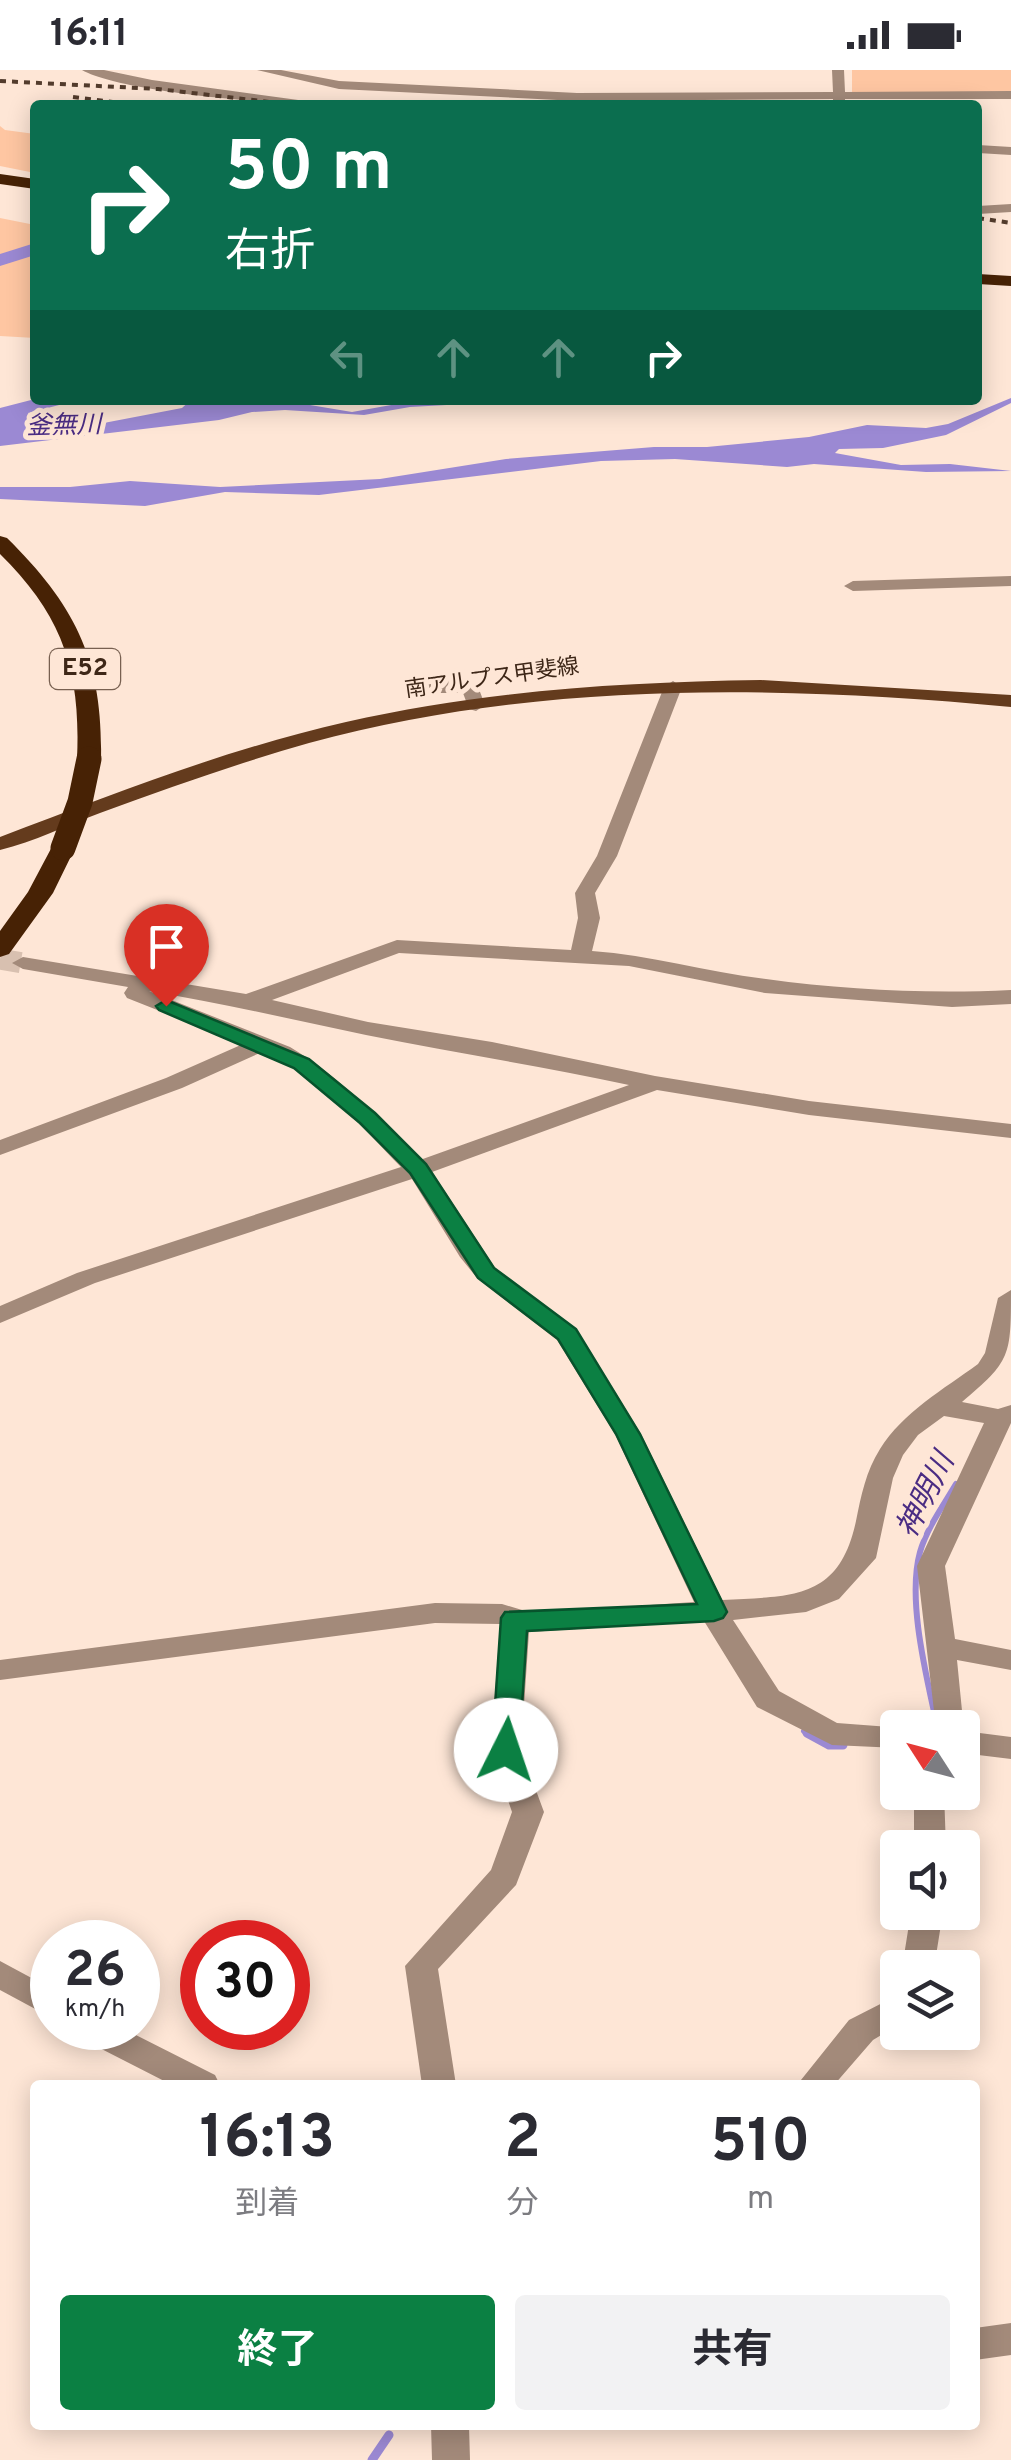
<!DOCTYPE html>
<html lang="ja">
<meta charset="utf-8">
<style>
:root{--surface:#fff;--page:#f2f2f3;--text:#2b2b33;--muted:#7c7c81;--accent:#0b8043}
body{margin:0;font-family:Overpass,"Noto Sans JP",sans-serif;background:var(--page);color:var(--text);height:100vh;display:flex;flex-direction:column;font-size:38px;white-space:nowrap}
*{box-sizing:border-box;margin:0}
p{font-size:32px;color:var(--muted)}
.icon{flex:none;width:55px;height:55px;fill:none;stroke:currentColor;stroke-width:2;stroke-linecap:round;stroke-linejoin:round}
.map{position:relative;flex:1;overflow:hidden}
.details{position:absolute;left:30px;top:2010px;width:950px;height:350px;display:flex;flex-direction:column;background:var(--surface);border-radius:10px;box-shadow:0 5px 25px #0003}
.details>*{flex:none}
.guide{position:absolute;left:30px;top:30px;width:952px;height:305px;border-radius:10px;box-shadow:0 5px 25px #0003;background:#0b6e4f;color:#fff;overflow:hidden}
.needle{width:65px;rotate:306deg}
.controls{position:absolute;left:880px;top:1640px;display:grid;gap:20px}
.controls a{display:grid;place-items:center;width:100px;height:100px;border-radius:10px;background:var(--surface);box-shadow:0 5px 25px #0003;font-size:50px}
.speed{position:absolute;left:30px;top:1850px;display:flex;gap:20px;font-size:50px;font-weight:700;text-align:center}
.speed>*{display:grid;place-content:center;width:130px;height:130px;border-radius:50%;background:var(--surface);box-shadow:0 5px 25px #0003;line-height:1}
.speed small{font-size:25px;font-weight:400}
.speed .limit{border:15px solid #d22;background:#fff;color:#111}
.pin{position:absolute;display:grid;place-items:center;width:85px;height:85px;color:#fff;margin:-102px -42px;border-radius:50% 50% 50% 0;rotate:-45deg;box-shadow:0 0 10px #0007}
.pin .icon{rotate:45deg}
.me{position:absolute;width:110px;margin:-55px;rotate:4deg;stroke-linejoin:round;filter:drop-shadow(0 0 8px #0008)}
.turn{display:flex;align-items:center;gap:35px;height:210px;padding:0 30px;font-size:45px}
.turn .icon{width:130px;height:130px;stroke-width:2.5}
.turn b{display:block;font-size:70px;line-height:85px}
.lanes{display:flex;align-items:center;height:95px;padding:0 30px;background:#0003;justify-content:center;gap:50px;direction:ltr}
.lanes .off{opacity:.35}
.eta{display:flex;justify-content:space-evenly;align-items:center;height:170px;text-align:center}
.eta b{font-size:60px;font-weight:700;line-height:70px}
.action{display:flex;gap:20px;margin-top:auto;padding:20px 30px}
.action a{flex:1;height:115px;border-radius:10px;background:var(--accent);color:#fff;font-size:40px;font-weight:700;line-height:115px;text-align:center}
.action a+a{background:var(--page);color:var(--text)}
.status{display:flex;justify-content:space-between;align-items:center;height:70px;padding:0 50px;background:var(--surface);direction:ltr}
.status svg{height:28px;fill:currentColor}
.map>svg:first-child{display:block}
.green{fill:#fec6a2}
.water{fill:#9b89d3}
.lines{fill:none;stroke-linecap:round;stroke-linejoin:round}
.stream-far1{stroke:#9b89d3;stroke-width:6}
.stream{stroke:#9b89d3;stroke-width:9}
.river{fill:#9b89d3;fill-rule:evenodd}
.minor-tunnel{stroke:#d8c0b0;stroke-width:21;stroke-dasharray:21 10;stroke-linecap:butt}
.minor{fill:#a38a7a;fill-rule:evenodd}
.major{fill:#643b1d;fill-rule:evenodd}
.highway{fill:#472205;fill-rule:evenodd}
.rail{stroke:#533c2d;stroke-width:4;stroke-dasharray:6 6;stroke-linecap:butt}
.highway-bridge{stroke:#472205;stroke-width:25}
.route{fill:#0b8043;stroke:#07532c;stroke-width:2.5}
.labels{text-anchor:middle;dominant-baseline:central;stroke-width:10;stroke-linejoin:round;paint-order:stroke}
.far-street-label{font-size:22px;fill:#3e2718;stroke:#fee6d6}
.far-water-label{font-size:25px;font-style:italic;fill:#4a2c83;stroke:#fee6d6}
.shield{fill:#fee6d6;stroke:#786051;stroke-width:2.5}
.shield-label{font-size:25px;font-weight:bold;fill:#3e2718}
.water-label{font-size:30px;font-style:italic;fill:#4a2c83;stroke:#fee6d6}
</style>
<div class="status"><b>16:11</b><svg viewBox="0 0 49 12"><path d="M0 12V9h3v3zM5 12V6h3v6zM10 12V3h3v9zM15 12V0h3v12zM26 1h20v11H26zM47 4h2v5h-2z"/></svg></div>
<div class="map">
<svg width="1011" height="2390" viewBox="0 0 1011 2390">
<rect width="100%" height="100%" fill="#fee6d6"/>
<path class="green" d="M852,0H1011V23L852,26Z
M0,56L5,60L35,64V103L0,96Z
M0,148L35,155V268L0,266Z"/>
<path class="water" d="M1011,328V333L946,365L883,378L839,379L835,383L901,395L950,394L1011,401L926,402L814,394L787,397L675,389L601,391L319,425L225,422L145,436L0,429V417H70L130,411L220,417L380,409L506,389L654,377H707L809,367L867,355L926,358L948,354Z
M35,329L164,330L63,334L28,343L32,349L88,356L182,338L191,330H302L298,333L352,342L408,332L536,330L410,337L364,345L285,340L252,342L219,350L0,376V338Z"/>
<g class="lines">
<path class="stream-far1" d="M936,1651C926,1604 907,1529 920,1482C927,1458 943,1436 956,1414
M804,1661L812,1665"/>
<path class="stream" d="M807,1663L829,1675H843
M372,2390L389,2365"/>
<path class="river" d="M35,173V185L0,196V184Z"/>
<path class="minor-tunnel" d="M0,889L23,893"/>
<path class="minor" d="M82,0H104L152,10L335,35C284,35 122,23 82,0Z
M257,0H281L339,11L577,23L833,22L832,0H844L845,22L1011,21V29H845V35H833V29L577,31L339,19Z
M978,75L1011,77V85L978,83Z
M1011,134V142L978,144V136Z
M1011,506V516L853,521L844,516L853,511Z
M419,607L477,614L485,635L476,641L469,639L463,623H427L410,613Z
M673,611L682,617L617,786L595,823L600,848L592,881C651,885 707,902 766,909C846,920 930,924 1011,920V934L952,937L765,923L629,896L399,883L272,930L368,952L492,972L655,1006L809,1031L1011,1054V1068L809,1045L657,1020L432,1102L495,1198L576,1259L641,1364L722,1530C791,1526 839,1531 856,1451C861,1426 866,1401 880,1379C903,1342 944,1319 978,1294L985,1283L998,1228L1011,1220C1011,1286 1011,1291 962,1332L998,1339L1011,1335V1353L945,1496L955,1569L1011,1580V1600L957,1590L964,1661L1011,1667V1689L962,1683V1658H936L917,1496L984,1353L944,1346L918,1365L903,1385L893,1408L876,1488L839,1529L806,1542L733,1550L779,1621L837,1653L903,1658H898V1678L832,1675L757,1637L704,1551L529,1562L521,1680L544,1742L516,1815L438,1899L456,2015H422L405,1896L491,1800L512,1742L491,1680L500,1554L435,1553L0,1610V1590L435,1533L502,1534L532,1543L694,1532L615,1364L557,1270L477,1208L460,1187L412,1109L95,1213L0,1253V1236L77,1203L401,1097C361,1056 317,1004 262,982L182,1018L0,1085V1070L166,1008L243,974L127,928L124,923L128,917L23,899L12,893L23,887L246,924L397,870L571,880L578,848L575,823L597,786L664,617ZM149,921C222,933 294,950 366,965C454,983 542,996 629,1015L420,1090C381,1049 340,1007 290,977Z
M914,1722H944L946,1778H914Z
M911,1842H943L934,1898H902Z
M0,1891L52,1919V1948L0,1920Z
M898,1925V1955L873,1970L834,2015H797L849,1950Z
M75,1958H122L215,2005L220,2015H172L80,1968Z
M1011,2253V2285L975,2290V2258Z
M431,2355H469L470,2390H432Z"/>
<path class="major" d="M761,610L1011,625V637C777,615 538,611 309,673C238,693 169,718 100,743C67,755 34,772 0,780V767C113,724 227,679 346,652C483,621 621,612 761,610Z"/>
<path class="highway" d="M0,104L35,109V119L0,114Z
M978,204L1011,206V216L978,214Z
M0,466L7,468C76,536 103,591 101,689L97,694L89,696L77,689C81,601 63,546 0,484Z
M63,771L75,778L53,823L9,884L0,887V861L28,822L54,773Z"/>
<path class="rail" d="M0,11L158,19L296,35
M73,27L137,35
M978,148L1011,153"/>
<path class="highway-bridge" d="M63,778L80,732L89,689"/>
</g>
<path class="route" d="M166,930L309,989L375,1043L426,1094L494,1198L576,1259L640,1364L727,1542L723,1548L714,1551L527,1561L519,1680L515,1687H496L492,1680L501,1548L505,1542L697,1534L616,1364L558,1269L478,1208L410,1103L360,1053L294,998L159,940L156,936Z"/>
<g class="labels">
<g class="far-street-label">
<text transform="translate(492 609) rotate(-8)">南アルプス甲斐線</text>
</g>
<g class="far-water-label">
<text transform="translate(64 357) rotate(-1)">釜無川</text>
</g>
<rect class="shield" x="50" y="579" width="70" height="40" rx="8"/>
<g class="shield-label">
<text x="85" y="599">E52</text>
</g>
<g class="water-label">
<text transform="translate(927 1426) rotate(-63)">神明川</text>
</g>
</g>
</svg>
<div class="controls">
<a><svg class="needle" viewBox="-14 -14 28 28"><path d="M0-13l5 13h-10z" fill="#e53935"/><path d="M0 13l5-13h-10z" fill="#7c7c81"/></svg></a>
<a><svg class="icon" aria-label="sound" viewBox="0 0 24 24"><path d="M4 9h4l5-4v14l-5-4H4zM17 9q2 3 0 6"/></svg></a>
<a><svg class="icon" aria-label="layers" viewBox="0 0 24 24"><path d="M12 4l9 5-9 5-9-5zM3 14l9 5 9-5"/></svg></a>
</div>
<div class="speed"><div>26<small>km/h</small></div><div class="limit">30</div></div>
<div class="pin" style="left:166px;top:936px;background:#d93025"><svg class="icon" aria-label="arrive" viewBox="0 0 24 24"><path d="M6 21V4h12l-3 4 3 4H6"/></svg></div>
<svg class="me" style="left:506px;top:1680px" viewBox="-20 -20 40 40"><circle r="19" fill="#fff"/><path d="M0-13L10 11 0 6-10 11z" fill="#0b8043"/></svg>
<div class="guide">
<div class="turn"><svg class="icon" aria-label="right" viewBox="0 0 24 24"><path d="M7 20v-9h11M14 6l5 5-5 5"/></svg><div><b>50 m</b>右折</div></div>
<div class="lanes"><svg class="icon off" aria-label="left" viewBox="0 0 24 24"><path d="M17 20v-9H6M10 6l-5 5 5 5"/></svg><svg class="icon off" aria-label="ahead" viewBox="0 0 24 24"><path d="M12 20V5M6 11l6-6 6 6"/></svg><svg class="icon off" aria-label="ahead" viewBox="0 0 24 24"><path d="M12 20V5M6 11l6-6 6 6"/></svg><svg class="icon" aria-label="right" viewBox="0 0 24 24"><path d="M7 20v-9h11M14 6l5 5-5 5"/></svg></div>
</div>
<section class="details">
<div class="eta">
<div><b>16:13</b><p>到着</p></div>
<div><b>2</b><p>分</p></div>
<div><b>510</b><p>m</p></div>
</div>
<div class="action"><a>終了</a><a>共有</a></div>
</section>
</div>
